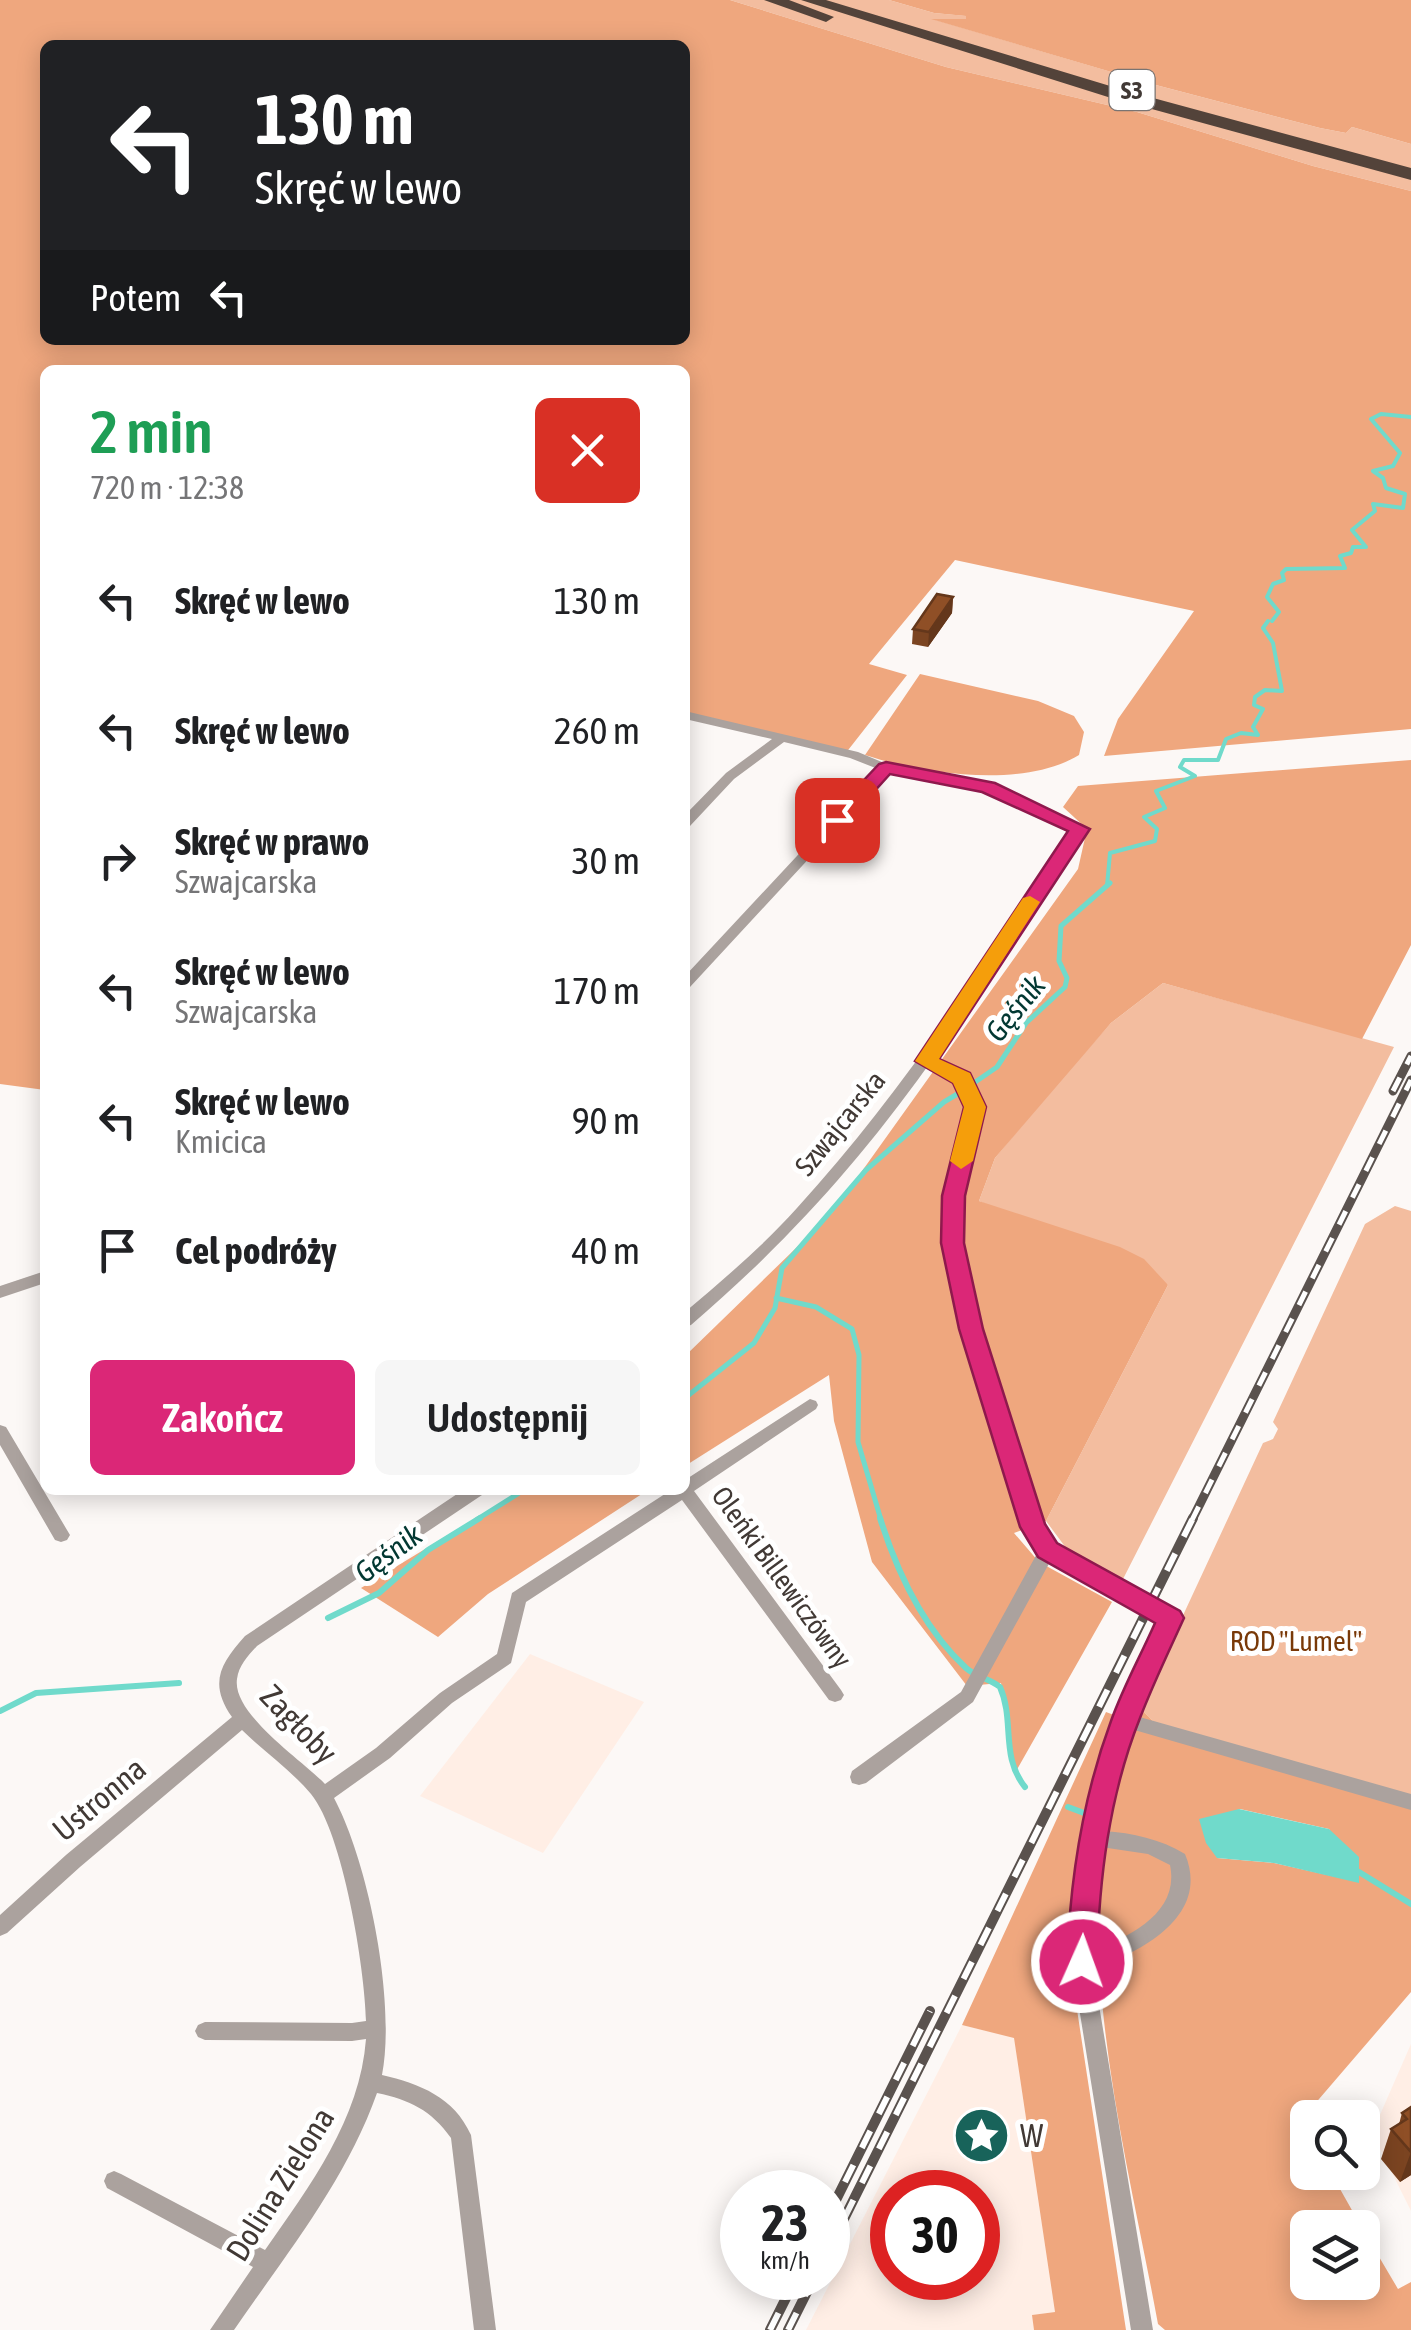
<!DOCTYPE html>
<html lang="pl">
<meta charset="utf-8">
<style>
:root{--surface:#fff;--page:#f6f6f6;--text:#202124;--muted:#757577;--accent:#db2777}
body{margin:0;font-family:"Asap Condensed",sans-serif;background:var(--page);color:var(--text);height:100vh;display:flex;flex-direction:column;font-size:38px;white-space:nowrap}
*{box-sizing:border-box;margin:0}
p{font-size:32px;color:var(--muted)}
.icon{flex:none;width:55px;height:55px;fill:none;stroke:currentColor;stroke-width:2;stroke-linecap:round;stroke-linejoin:round}
.map{position:relative;flex:1;overflow:hidden}
.details{position:absolute;left:40px;top:365px;width:650px;height:1130px;display:flex;flex-direction:column;background:var(--surface);border-radius:15px;box-shadow:0 5px 25px #0003}
.details>*{flex:none}
.top-card{position:absolute;left:40px;top:40px;width:650px;height:305px;border-radius:15px;box-shadow:0 5px 25px #0003;background:#202124;color:#fff;overflow:hidden}
.buttons{position:absolute;left:1290px;top:2100px;display:grid;gap:20px}
.buttons a{display:grid;place-items:center;width:90px;height:90px;border-radius:15px;background:var(--surface);box-shadow:0 5px 25px #0003;font-size:50px}
.speed{position:absolute;left:720px;top:2170px;display:flex;gap:20px;font-size:50px;font-weight:700;text-align:center}
.speed>*{display:grid;place-content:center;width:130px;height:130px;border-radius:50%;background:var(--surface);box-shadow:0 5px 25px #0003;line-height:1}
.speed small{font-size:25px;font-weight:400}
.speed .limit{border:15px solid #d22;background:#fff;color:#111}
.pin{position:absolute;display:grid;place-items:center;width:85px;height:85px;color:#fff;margin:-42px;border-radius:20px;box-shadow:0 5px 15px #0006}
.me{position:absolute;width:110px;margin:-55px;rotate:2deg;stroke-linejoin:round;filter:drop-shadow(0 0 8px #0008)}
.turn{display:flex;align-items:center;gap:35px;height:210px;padding:0 50px;font-size:45px}
.turn .icon{width:130px;height:130px;stroke-width:2.5}
.turn b{display:block;font-size:70px;line-height:85px}
.then{display:flex;align-items:center;height:95px;padding:0 50px;background:#0003;gap:20px;font-size:38px}
.round{display:grid;place-items:center;flex:none;width:105px;height:105px;border-radius:15px;background:var(--page)}
.headline{display:flex;align-items:center;justify-content:space-between;height:170px;padding:0 50px}
h1{font-size:60px;font-weight:600;line-height:75px;color:#1e9e55}
.primary-button{display:flex;gap:20px;margin-top:auto;padding:20px 50px}
.primary-button a{flex:1;height:115px;border-radius:15px;background:var(--accent);color:#fff;font-size:40px;font-weight:600;line-height:115px;text-align:center}
.primary-button a+a{background:var(--page);color:var(--text)}
ul{padding:0;list-style:none}
li{display:flex;align-items:center;gap:30px;height:130px;padding:0 50px}
li div{flex:1}
li b{display:block;font-size:38px}
li em{font-style:normal}
.map>svg:first-child{display:block}
.built{fill:#ffeee5;fill-rule:evenodd}
.green{fill:#f3bd9f}
.forest{fill:#efa77e;fill-rule:evenodd}
.water{fill:#70dacb}
.lines{fill:none;stroke-linecap:round;stroke-linejoin:round}
.stream-far2{stroke:#70dacb;stroke-width:4}
.stream-far1{stroke:#70dacb;stroke-width:5}
.stream{stroke:#70dacb;stroke-width:6}
.minor{fill:#aba29e;fill-rule:evenodd}
.motorway{fill:#53433a;fill-rule:evenodd}
.rail-far1-casing{stroke:#5a524e;stroke-width:9}
.rail-casing{stroke:#5a524e;stroke-width:10}
.rail-far1{stroke:#fff;stroke-width:5;stroke-dasharray:15;stroke-linecap:butt}
.rail{stroke:#fff;stroke-width:6;stroke-dasharray:19;stroke-linecap:butt}
.wall{fill:#7b4421}
.shaded-wall{fill:#64371b}
.building{fill:#8f4f26;stroke:#64371b;stroke-width:2.5}
.route{fill:#db2777;stroke:#8e194d;stroke-width:2.5}
.slow{fill:#f59e0b}
.labels{text-anchor:middle;dominant-baseline:central;stroke-width:10;stroke-linejoin:round;paint-order:stroke}
.shield{fill:#fff;stroke:#7a7472;stroke-width:2.5}
.shield-label{font-size:25px;font-weight:bold;fill:#413935}
.street-label{font-size:28px;fill:#413935;stroke:#fff}
.park-label{font-size:28px;fill:#793908;stroke:#fff}
.water-label{font-size:30px;font-style:italic;fill:#023832;stroke:#fff}
.near-street-label{font-size:32px;fill:#413935;stroke:#fff}
.near-poi-label{font-size:32px;fill:#413935;stroke:#fff;text-anchor:start}
</style>
<div class="map">
<svg width="1411" height="2330" viewBox="0 0 1411 2330">
<rect width="100%" height="100%" fill="#fcf8f6"/>
<path class="built" d="M530,1654L644,1702L543,1853L420,1796Z
M962,2025L1014,2037L1055,2312L1033,2315L1034,2330H806ZM892,2192H978V2278H892Z
M1411,2044V2211L1372,2133Z"/>
<path class="green" d="M730,0H889L934,13L967,16V19L936,20L1152,84L1320,128L1346,133L1352,127L1411,144V191L1313,166L1137,112L946,67Z
M1163,983L1394,1047L1122,1581L1069,1552L1046,1521L1168,1285L979,1201L995,1158L1053,1088L1111,1023Z
M1395,1206L1411,1211V1796L1155,1723L1140,1708L1263,1443L1273,1439L1278,1429L1273,1422L1365,1224Z"/>
<path class="forest" d="M0,0H730L946,67L1137,112L1313,166L1411,191V729L1104,756L1118,719L1194,611L955,560L869,664L907,675L845,754L685,713V370H45V1090L0,1084ZM45,45H685V340H45Z
M889,0H1411V144L1352,127L1346,133L1320,128L1152,84L931,19H966V16L934,13Z
M920,674L1038,701L1074,716L1084,732L1079,755C1024,789 923,774 865,755Z
M1411,760V945L1362,1039L1163,983L1111,1023L995,1158L979,1201L1120,1247L1144,1259L1168,1285L1046,1521L1014,1533L1039,1562L1112,1602L1015,1773L1001,1683L967,1686L872,1562L834,1421L829,1375L685,1466V1356L832,1213L1078,869L1087,829L1063,807L1078,786Z
M522,1490H648L488,1594L438,1637L361,1588Z
M1140,1708L1155,1723L1411,1796V1992L1301,2120L1307,2132L1308,2172L1331,2173L1362,2228H1308V2282H1362V2228L1398,2289L1411,2282V2330H1165L1158,2324C1123,2133 1053,1892 1140,1708ZM1240,1809L1329,1829L1359,1882L1274,1863L1217,1858L1219,1817Z
M1106,1712L1122,1718L1076,1926L1072,1977L1126,2330H1034L1032,2315L1055,2312L1014,2038L962,2025Z"/>
<path class="water" d="M1239,1809L1329,1829L1359,1857V1883L1274,1863L1217,1858L1206,1843L1199,1819Z"/>
<g class="lines">
<path class="stream-far2" d="M1272,621L1279,612L1267,597L1273,584L1284,580L1282,573L1286,569L1345,568L1340,556L1351,553L1353,547H1366L1352,530L1375,511L1373,504L1403,508L1405,494L1386,488L1383,478L1373,471L1393,466L1400,453L1371,419L1381,414L1411,417
M1107,886L1110,853L1155,841L1157,829L1144,817L1165,808L1156,791L1195,776L1180,767L1184,760H1218L1226,739L1241,733L1258,735L1253,727L1263,709L1254,705L1255,697L1265,690L1282,691L1273,643L1263,628L1268,621"/>
<path class="stream-far1" d="M968,1087L997,1067L1026,1023L1065,987L1067,978L1059,961L1061,926L1110,883
M776,1298L816,1307L852,1329L859,1355L858,1442L881,1520
M685,1398L754,1343L775,1308L782,1268L866,1170L944,1102L964,1090
M476,1520L524,1490"/>
<path class="stream" d="M880,1518C897,1572 923,1628 966,1668C976,1677 990,1679 1000,1687C1015,1721 1000,1756 1025,1787
M328,1618L379,1593L428,1550L480,1518
M0,1711L36,1693L179,1683
M1068,1807L1084,1813
M1359,1872L1411,1904"/>
<path class="minor" d="M685,711L858,752L889,765L993,784L1087,829L933,1059L967,1076L982,1107L962,1196L961,1243L979,1329L1041,1525L1054,1545L1177,1613L1180,1618L1136,1716L1411,1794V1810L1131,1729L1108,1805L1104,1831C1133,1833 1160,1839 1185,1854C1211,1916 1141,1952 1093,1969L1153,2330H1131L1072,1964L1074,1893L1090,1805L1116,1720L1161,1621L1051,1560L973,1702L866,1783L859,1785L852,1783L850,1777L852,1771L961,1692L1039,1550L1024,1527L963,1329L945,1243L946,1196L968,1107L956,1082L927,1067C856,1166 783,1246 691,1325L685,1327V1312C724,1279 763,1246 797,1208C903,1092 987,961 1073,830L985,790L889,772L690,987L685,988V976L878,769L850,758L784,742L734,779L690,826L685,827V815L726,773L772,739L685,719ZM1101,1847L1148,1854L1170,1865C1180,1913 1130,1936 1092,1952L1094,1893Z
M45,1271V1283L0,1298V1286Z
M810,1399L816,1401L818,1405L816,1409L694,1491L841,1690L844,1695L841,1700L835,1702L829,1700L682,1500L526,1602L511,1663L452,1703L390,1758L334,1798C369,1864 396,2002 382,2075C420,2084 454,2097 471,2135L496,2330H474L451,2138C431,2110 410,2100 377,2093C346,2181 286,2254 234,2330H210L253,2267L107,2188L104,2181L107,2174L114,2171L121,2174L265,2250C310,2186 360,2119 366,2039L352,2041L205,2040L198,2037L195,2031L198,2025L205,2022L352,2023L366,2021C365,1969 343,1833 311,1794C291,1770 264,1752 242,1730L80,1867L7,1933L0,1936V1915L66,1855L232,1717C208,1683 221,1663 245,1636L463,1490H484L482,1495L257,1646C248,1656 239,1665 237,1679C232,1714 302,1760 325,1784L376,1748L440,1693L497,1654L512,1593L671,1490H685V1480Z
M0,1425L6,1427L67,1530L70,1535L67,1540L61,1542L55,1540L0,1445Z"/>
<path class="motorway" d="M764,0H789L834,17L826,22Z
M801,0H826L1120,89L1411,168V180L1108,97Z"/>
<defs>
<path id="rail-far1" d="M1393,1091L1411,1056
M1192,1520L1411,1080"/>
<path id="rail" d="M828,2216L930,2011
M828,2251L1193,1518
M770,2330L796,2278
M788,2330L814,2278"/>
</defs>
<use href="#rail-far1" class="rail-far1-casing"/>
<use href="#rail" class="rail-casing"/>
<use href="#rail-far1" class="rail-far1"/>
<use href="#rail" class="rail"/>
</g>
<path class="wall" d="M953,597L952,613L928,647L912,644L913,629Z
M1411,2107V2175L1400,2182L1381,2159L1391,2129L1399,2124L1402,2113Z"/>
<path class="shaded-wall" d="M953,597L952,613L928,647L929,632Z
M1411,2152V2175L1400,2182Z"/>
<path class="building" d="M937,594L953,597L929,632L913,629Z
M1411,2107V2152L1391,2129L1407,2119L1402,2113Z"/>
<path class="route" d="M886,762L995,783L1090,829L939,1059L970,1073L986,1107L965,1196L964,1243L983,1329L1045,1524L1057,1543L1180,1611L1184,1618C1169,1651 1153,1684 1140,1718C1109,1796 1099,1879 1097,1962L1092,1972L1082,1976L1071,1972L1067,1962C1070,1880 1082,1799 1111,1721C1123,1687 1141,1655 1155,1623L1038,1557L1020,1527L959,1329L941,1243L942,1196L964,1107L953,1083L915,1061L1068,831L982,792L890,774L844,825H830V816L879,764Z"/>
<path class="slow" d="M1030,896L1040,902L939,1059L970,1073L986,1107L973,1161L961,1169L950,1161L964,1107L953,1083L915,1061L1023,898Z"/>
<defs>
<symbol id="sight-disc" viewBox="-11 -11 22 22"><circle r="9.5" fill="#18635a" stroke="#fff"/><path d="M0-6L1.8-2.2L6-1.7L2.9 1.2L3.7 5.4L0 3.3L-3.7 5.4L-2.9 1.2L-6-1.7L-1.8-2.2Z" fill="#fff"/></symbol>
</defs>
<g fill-rule="evenodd">
<use href="#sight-disc" x="950" y="2104" width="63" height="63"/>
</g>
<g class="labels">
<rect class="shield" x="1109.5" y="70" width="45" height="40" rx="8"/>
<g class="shield-label">
<text x="1132" y="90">S3</text>
</g>
<g class="street-label">
<text transform="translate(840 1123) rotate(-51)">Szwajcarska</text>
<text transform="translate(782 1577) rotate(54)">Oleńki Billewiczówny</text>
</g>
<g class="park-label">
<text x="1296" y="1641">ROD "Lumel"</text>
</g>
<g class="water-label">
<text transform="translate(1015 1008) rotate(-51)">Gęśnik</text>
<text transform="translate(388 1553) rotate(-37)">Gęśnik</text>
</g>
<g class="near-street-label">
<text transform="translate(299 1724) rotate(46)">Zagłoby</text>
<text transform="translate(99 1799) rotate(-40)">Ustronna</text>
<text transform="translate(280 2184) rotate(-58)">Dolina Zielona</text>
</g>
<g class="near-poi-label">
<text x="1020" y="2135">W</text>
</g>
</g>
</svg>
<div class="buttons">
<a><svg class="icon" aria-label="search" viewBox="0 0 24 24"><circle cx="10" cy="10" r="6"/><path d="M15 15l6 6"/></svg></a>
<a><svg class="icon" aria-label="layers" viewBox="0 0 24 24"><path d="M12 4l9 5-9 5-9-5zM3 14l9 5 9-5"/></svg></a>
</div>
<div class="speed"><div>23<small>km/h</small></div><div class="limit">30</div></div>
<div class="pin" style="left:837px;top:820px;background:#d93025"><svg class="icon" aria-label="arrive" viewBox="0 0 24 24"><path d="M6 21V4h12l-3 4 3 4H6"/></svg></div>
<svg class="me" style="left:1082px;top:1962px" viewBox="-20 -20 40 40"><circle r="17" fill="#db2777" stroke="#fff" stroke-width="3"/><path d="M0-11L8 9 0 5-8 9z" fill="#fff"/></svg>
<div class="top-card">
<div class="turn"><svg class="icon" aria-label="left" viewBox="0 0 24 24"><path d="M17 20v-9H6M10 6l-5 5 5 5"/></svg><div><b>130 m</b>Skręć w lewo</div></div>
<div class="then">Potem<svg class="icon" aria-label="left" viewBox="0 0 24 24"><path d="M17 20v-9H6M10 6l-5 5 5 5"/></svg></div>
</div>
<section class="details">
<div class="headline"><div><h1>2 min</h1><p>720 m · 12:38</p></div><a class="round" style="background:#d93025;color:#fff"><svg class="icon" aria-label="close" viewBox="0 0 24 24"><path d="M6 6l12 12M18 6L6 18"/></svg></a></div>
<ul>
<li><svg class="icon" aria-label="left" viewBox="0 0 24 24"><path d="M17 20v-9H6M10 6l-5 5 5 5"/></svg><div><b>Skręć w lewo</b></div><em>130 m</em></li>
<li><svg class="icon" aria-label="left" viewBox="0 0 24 24"><path d="M17 20v-9H6M10 6l-5 5 5 5"/></svg><div><b>Skręć w lewo</b></div><em>260 m</em></li>
<li><svg class="icon" aria-label="right" viewBox="0 0 24 24"><path d="M7 20v-9h11M14 6l5 5-5 5"/></svg><div><b>Skręć w prawo</b><p>Szwajcarska</p></div><em>30 m</em></li>
<li><svg class="icon" aria-label="left" viewBox="0 0 24 24"><path d="M17 20v-9H6M10 6l-5 5 5 5"/></svg><div><b>Skręć w lewo</b><p>Szwajcarska</p></div><em>170 m</em></li>
<li><svg class="icon" aria-label="left" viewBox="0 0 24 24"><path d="M17 20v-9H6M10 6l-5 5 5 5"/></svg><div><b>Skręć w lewo</b><p>Kmicica</p></div><em>90 m</em></li>
<li><svg class="icon" aria-label="arrive" viewBox="0 0 24 24"><path d="M6 21V4h12l-3 4 3 4H6"/></svg><div><b>Cel podróży</b></div><em>40 m</em></li>
</ul>
<div class="primary-button"><a>Zakończ</a><a>Udostępnij</a></div>
</section>
</div>
